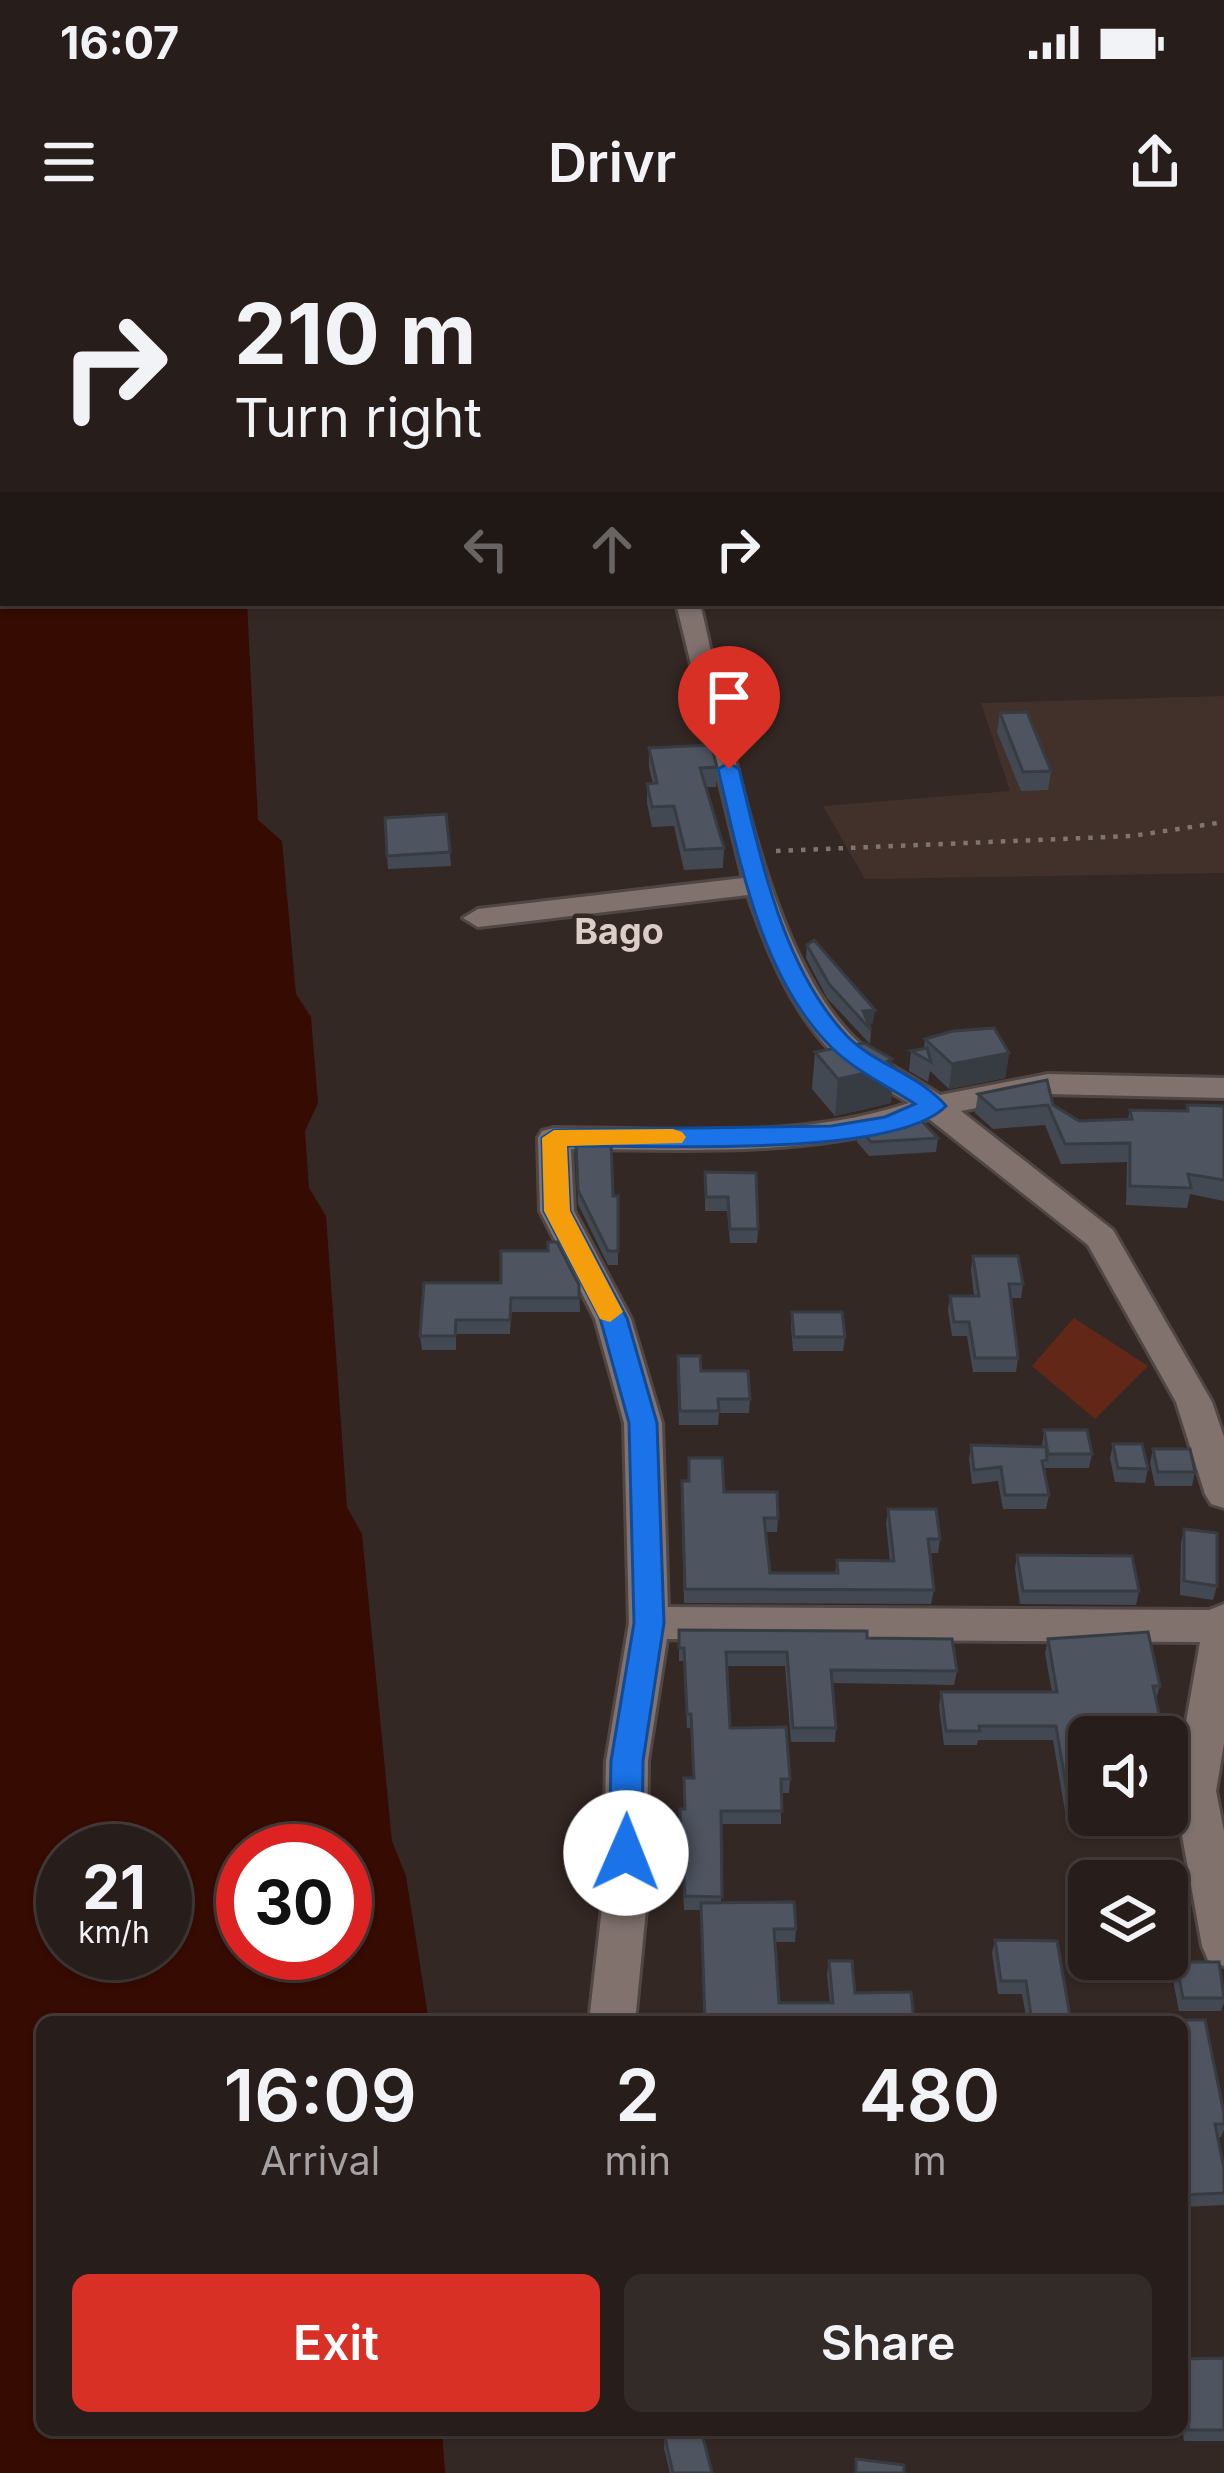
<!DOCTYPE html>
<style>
:root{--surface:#271e1b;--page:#332b28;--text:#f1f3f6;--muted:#a4a2a3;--line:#433c3a;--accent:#d93025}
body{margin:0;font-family:Inter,sans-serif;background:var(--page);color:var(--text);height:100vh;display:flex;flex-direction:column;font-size:45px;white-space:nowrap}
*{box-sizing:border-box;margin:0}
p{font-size:39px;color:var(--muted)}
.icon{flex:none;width:66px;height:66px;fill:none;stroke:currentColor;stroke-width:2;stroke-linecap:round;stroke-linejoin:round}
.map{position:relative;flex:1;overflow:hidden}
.details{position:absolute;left:36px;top:1776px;width:1152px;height:420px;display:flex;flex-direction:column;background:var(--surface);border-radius:18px;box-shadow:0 3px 9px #0004,0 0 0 3px var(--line)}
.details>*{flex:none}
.top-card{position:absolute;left:0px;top:0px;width:1224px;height:366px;box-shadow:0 3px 9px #0004,0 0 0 3px var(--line);background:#271e1b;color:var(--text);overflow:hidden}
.controls{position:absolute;left:1068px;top:1476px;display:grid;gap:24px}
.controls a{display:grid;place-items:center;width:120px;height:120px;border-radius:18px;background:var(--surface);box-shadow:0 3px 9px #0004,0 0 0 3px var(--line);font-size:60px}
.speed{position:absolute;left:36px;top:1584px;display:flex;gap:24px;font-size:60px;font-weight:700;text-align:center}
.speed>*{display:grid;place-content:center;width:156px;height:156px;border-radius:50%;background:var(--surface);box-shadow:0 3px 9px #0004,0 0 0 3px var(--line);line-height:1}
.speed small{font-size:30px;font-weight:400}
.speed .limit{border:18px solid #d22;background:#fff;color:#111}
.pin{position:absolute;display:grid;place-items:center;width:102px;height:102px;color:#fff;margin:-123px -51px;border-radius:50% 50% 50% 0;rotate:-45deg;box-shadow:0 0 12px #0007}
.pin .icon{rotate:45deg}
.me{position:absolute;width:132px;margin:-66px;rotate:1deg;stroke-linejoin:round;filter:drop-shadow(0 0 9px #0008)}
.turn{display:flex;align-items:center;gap:42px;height:252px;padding:0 36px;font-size:54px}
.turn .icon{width:156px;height:156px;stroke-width:2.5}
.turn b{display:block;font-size:84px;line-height:102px}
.lanes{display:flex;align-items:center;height:114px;padding:0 36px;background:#0003;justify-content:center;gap:60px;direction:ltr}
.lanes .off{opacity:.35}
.eta{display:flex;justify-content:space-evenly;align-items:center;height:204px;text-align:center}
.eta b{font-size:72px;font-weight:600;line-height:84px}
.action{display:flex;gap:24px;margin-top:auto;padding:24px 36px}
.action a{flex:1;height:138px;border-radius:18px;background:var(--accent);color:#fff;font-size:48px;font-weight:600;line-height:138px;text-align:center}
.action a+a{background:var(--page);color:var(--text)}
.status{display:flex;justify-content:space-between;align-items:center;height:84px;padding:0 60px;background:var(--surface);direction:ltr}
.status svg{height:33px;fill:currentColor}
header{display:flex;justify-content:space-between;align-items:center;height:156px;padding:0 36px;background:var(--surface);font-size:54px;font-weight:600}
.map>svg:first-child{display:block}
.built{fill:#42302b}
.green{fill:#632717}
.water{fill:#360b02;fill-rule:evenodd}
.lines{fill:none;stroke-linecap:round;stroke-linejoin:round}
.river{fill:#360b02;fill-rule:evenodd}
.minor-casing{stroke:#504643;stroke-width:6}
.path{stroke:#7e7470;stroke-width:4.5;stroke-dasharray:4.5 8;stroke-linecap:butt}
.minor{fill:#81726e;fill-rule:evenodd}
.wall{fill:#434953}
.shaded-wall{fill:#373c43}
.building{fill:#4e5560;stroke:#373c43;stroke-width:3}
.route{fill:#1a73e8;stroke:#114b97;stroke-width:3}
.slow{fill:#f59e0b}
.labels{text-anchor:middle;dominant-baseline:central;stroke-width:9;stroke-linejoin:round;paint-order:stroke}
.neighbourhood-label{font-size:36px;font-weight:bold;fill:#ddcdc8;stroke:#342824}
</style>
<div class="status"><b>16:07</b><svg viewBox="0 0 49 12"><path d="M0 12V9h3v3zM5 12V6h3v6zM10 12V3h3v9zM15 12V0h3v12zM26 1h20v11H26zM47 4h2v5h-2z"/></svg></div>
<header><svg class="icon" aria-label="menu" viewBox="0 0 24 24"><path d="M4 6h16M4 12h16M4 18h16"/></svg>Drivr<svg class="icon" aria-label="share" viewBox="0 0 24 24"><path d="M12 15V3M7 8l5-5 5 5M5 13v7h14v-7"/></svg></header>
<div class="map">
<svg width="1224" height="2233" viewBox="0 0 1224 2233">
<rect width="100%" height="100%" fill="#342824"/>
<path class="built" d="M1224,456V633L865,639L823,566L1010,551L981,463Z"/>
<path class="green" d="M1074,1078L1148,1126L1095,1179L1032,1126Z"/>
<path class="water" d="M0,0H262L3,3V363H247L258,580L282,601L296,754L311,777L318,863L305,891L309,948L326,976L347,1267L362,1294L392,1601L406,1636L429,1782H42V2190H442L445,2233H0ZM63,1611H165V1713H63ZM243,1611H345V1713H243Z"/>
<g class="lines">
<path class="river" d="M1142,0H1170L1171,3H1143Z
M1221,51L1224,52V71L1221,70Z"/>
<defs>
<path id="minor" d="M676,363H700C729,485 765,712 855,799C879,822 912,836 940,855L1048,834L1224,838V858L1048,854L961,871L1113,990L1212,1162L1224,1197V1268L1211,1264L1205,1254L1176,1162L1088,1005L929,879C813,918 692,909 571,909L574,971L631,1079L662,1183L668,1367L1209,1370L1224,1364V1503L1216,1551L1224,1591V1726L1208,1720L1202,1706L1174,1551L1200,1402L667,1399L648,1521L647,1659L635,1782H589L603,1659L606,1521L629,1383L624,1183L595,1079L540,971L538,898L542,891L554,888C672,888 795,901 909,863C883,847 853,833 831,811C790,768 767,710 748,655L478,687L463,678L478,669L743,638Z"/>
</defs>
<use href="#minor" class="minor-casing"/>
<path class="path" d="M776,611L1132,596L1224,582"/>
<use href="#minor" class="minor"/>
</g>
<path class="wall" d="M1000,473L1051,531L1048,550L1021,551L997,492Z
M649,508L717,527L716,547H706L724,608L723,628L684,630L674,586L652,587L647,563V544H653L649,527Z
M446,574L451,626L388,629L387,616Z
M807,705L873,783L869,784L871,790L870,804L827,758L806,718Z
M925,799L1009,813L1005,838L949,849L930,831L928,842L909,831L911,811L924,808Z
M815,812L892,824L891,863L835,876L812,849Z
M978,854L1053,865L1079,881L1128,879L1130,870L1186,871L1187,865L1224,866V961L1190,954L1187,968L1126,965L1127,922L1061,924L1045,885L993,889L975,873Z
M858,888L938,898L936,912L869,916L857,902Z
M576,902L613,956H618V1025H608L578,964Z
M705,932L758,989L757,1003H730L727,971H705Z
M973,1016L1023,1044L1021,1058H1011L1018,1118L1016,1132H973L967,1096H952L948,1070L950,1056H974L971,1030Z
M424,1043L579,1045L580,1072H511L510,1094H456V1110H422L420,1096Z
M792,1072L845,1097L843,1111H793L791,1086Z
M677,1130L701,1131L750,1159L749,1173H719L718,1185H679Z
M1044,1190L1092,1214L1089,1228H1045L1049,1255L1046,1269H1003L998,1241L972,1244L969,1219L971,1205L1042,1207Z
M1113,1204L1148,1229L1145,1243L1115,1242L1110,1218Z
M1153,1209L1195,1232L1192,1246H1155L1150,1223Z
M724,1252L778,1278L777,1292H766L770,1333H835L837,1320L890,1321L886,1283L888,1269L940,1299L938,1313H929L934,1350L931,1364L684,1363L681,1255Z
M1184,1289L1217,1346L1213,1360L1180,1355L1181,1303Z
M1017,1315L1139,1351L1136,1365L1020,1364L1015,1329Z
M679,1390L867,1398L957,1431L954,1445L832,1443L836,1488L835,1502H791L785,1426H727L730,1488L790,1539L789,1553H781V1584H721V1663L796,1689L795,1702H775L779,1763H830L827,1734L829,1721L855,1753L914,1782H704L701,1670H684L680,1569H684V1538H693L691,1488H687L684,1421H679Z
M1048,1399L1160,1446L1156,1459L1089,1497V1571H1065L1053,1500H978L977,1505H944L939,1466L941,1452H1052L1045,1413Z
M1167,1510L1177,1559L1173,1573H1167Z
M995,1700L1071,1782H1027L1022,1754H998L992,1713Z
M1113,1719H1145L1141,1732L1116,1733Z
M1176,1722L1224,1750V1763L1221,1771H1179L1172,1735Z
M1170,1780H1205L1224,1874V1890L1221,1897H1218L1224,1929V1965L1182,1967V1782H1170Z
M1224,2118V2201H1184L1182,2187V2119Z
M665,2197L712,2233H670L664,2208Z"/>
<path class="shaded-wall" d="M875,770L873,783L866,784L863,771Z
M1009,813L1005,838L949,849L952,824Z
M892,819L891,827H894L891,863L835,876L838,839Z"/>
<path class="building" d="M1027,472L1051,531L1023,532L1000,473Z
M711,505L717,527L700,528L724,608L685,610L674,566L652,567L647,544L657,543L649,508Z
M446,574L450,612L387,616L385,578Z
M814,700L875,770L863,771L871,790L829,744L807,705Z
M994,788L1009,813L952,824L925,799L953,791Z
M864,803L892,819L888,821L894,827L838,839L815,812Z
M927,808L931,822L911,811Z
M1047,840L1053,865L1079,881L1132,879L1130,870L1188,871L1187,865L1224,866V940L1188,934L1191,948L1130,946V903L1065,904L1048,865L996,870L978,854Z
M915,874L938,898L871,902L858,888Z
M576,902H611L613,956H618V1011H608L578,950Z
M705,932L756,933L758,989H730L728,957H706Z
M548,1002H557L579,1045V1058H511L510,1080H456L455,1096H420L424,1043H501V1011H548Z
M973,1016H1018L1023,1044H1009L1018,1118H975L969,1082H954L950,1056H979Z
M792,1072H842L845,1097H794Z
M678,1116H700L701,1131H748L750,1159H718L719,1171H680Z
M1044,1190H1087L1092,1214H1048Z
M1113,1204H1142L1148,1229L1118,1228Z
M971,1205L1046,1207L1047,1220L1042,1221L1049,1255H1005L1001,1227L974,1230Z
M1153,1209H1190L1195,1232H1158Z
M689,1218H722L724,1252H777L778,1278H764L770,1333H838L837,1320L894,1321L888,1269H936L940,1299H928L934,1350L685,1349L682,1241H689Z
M1184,1289L1217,1293V1346L1184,1341Z
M1017,1315L1132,1316L1139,1351H1023Z
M679,1390L867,1391V1398L952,1399L957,1431L831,1430L836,1488H793L787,1412H726L730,1488L786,1487L790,1539H781L782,1571H721L722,1657L685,1656L680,1569H685L684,1538H694L691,1474H687L684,1408H679Z
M1148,1392L1160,1446H1153L1164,1497H1089V1558H1068L1056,1486H979L980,1491H946L941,1452H1057L1048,1399Z
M1167,1510L1177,1559H1167Z
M794,1662L796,1689H774L779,1763H833L829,1721H852L855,1753L911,1752L914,1782H705L701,1663Z
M995,1700L1057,1701L1071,1782H1032L1026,1741H1001Z
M1176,1722H1219L1224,1758H1183Z
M943,1778H968L969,1782H944Z
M1170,1780H1205L1224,1874V1884H1215L1224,1929V1953L1182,1955V1901H1184L1182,1891V1782H1171Z
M1224,2118V2190H1189L1182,2147V2119Z
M701,2190L712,2233H673L665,2197Z
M856,2219L904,2225V2233H856Z"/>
<path class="route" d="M729,523L739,529C761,618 782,727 847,796C874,824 920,835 946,866C896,919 645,905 567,906L570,971L627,1078L657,1183L664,1383L643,1521L642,1613L637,1623L626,1627L614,1623L609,1613L611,1521L634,1383L629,1183L600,1078L544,971L542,898L554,890L831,886L885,877L915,864C889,847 854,830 831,807C761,737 740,622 718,529Z"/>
<path class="slow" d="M673,889L682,892L686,897L682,903L567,906L570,971L623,1072L610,1082L600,1079L544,971L542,898L554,890Z"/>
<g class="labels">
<g class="neighbourhood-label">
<text x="619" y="691">Bago</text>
</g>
</g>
</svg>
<div class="controls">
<a><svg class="icon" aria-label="sound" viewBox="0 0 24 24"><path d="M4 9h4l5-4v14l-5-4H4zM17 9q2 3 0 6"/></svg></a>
<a><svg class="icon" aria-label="layers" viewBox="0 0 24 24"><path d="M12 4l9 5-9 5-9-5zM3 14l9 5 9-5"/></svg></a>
</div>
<div class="speed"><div>21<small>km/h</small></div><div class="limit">30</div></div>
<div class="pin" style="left:729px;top:529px;background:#d93025"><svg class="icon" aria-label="arrive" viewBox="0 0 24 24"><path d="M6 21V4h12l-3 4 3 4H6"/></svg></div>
<svg class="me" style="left:626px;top:1613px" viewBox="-20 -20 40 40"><circle r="19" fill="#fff"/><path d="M0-13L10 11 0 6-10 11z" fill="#1a73e8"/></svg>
<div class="top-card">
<div class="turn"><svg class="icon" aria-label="right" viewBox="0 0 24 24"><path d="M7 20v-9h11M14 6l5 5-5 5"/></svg><div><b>210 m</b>Turn right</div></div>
<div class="lanes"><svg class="icon off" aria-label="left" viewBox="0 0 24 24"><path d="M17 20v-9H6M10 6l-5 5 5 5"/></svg><svg class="icon off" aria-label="ahead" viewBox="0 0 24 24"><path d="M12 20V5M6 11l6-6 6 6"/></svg><svg class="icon" aria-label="right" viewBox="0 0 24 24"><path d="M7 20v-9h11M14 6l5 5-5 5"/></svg></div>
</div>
<section class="details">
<div class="eta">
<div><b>16:09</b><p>Arrival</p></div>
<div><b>2</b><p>min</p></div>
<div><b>480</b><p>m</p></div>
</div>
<div class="action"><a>Exit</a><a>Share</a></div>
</section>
</div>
